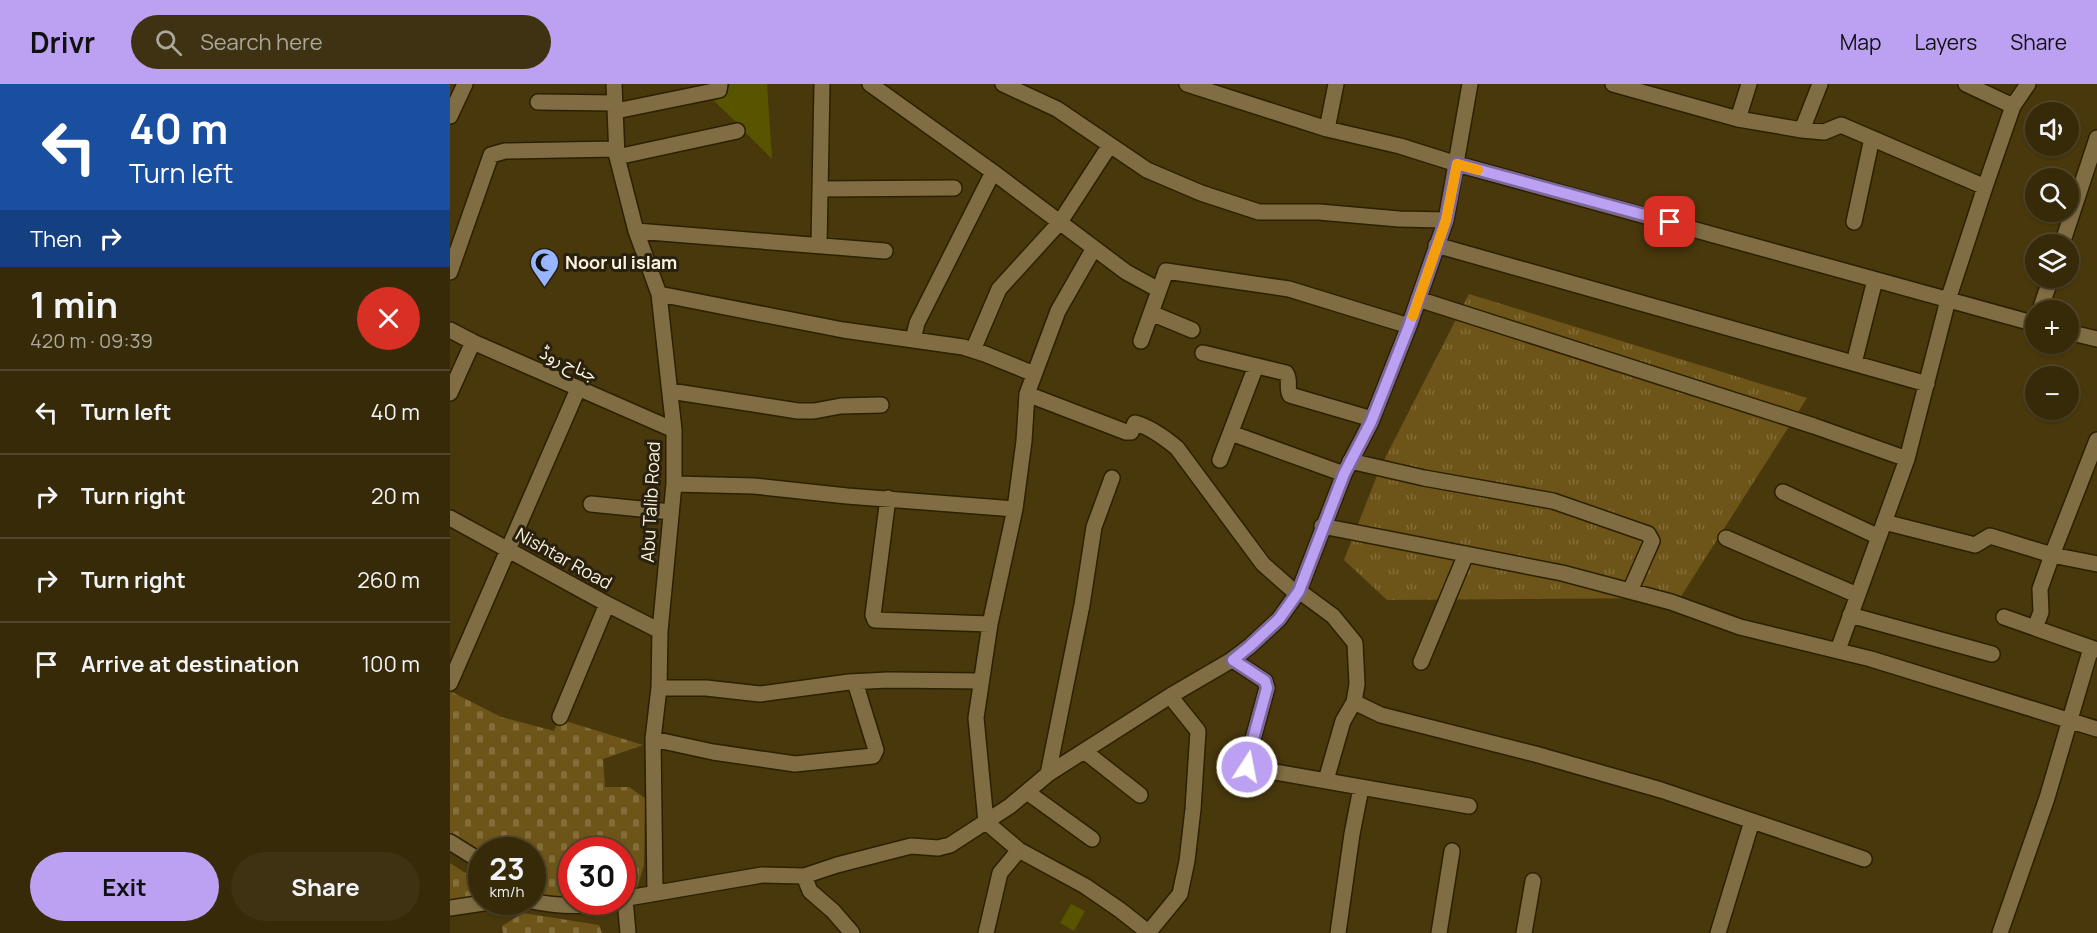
<!DOCTYPE html>
<meta charset="utf-8">
<style>
:root{--surface:#372a09;--page:#3e3212;--text:#f1f3f6;--muted:#aaa79c;--line:#51462a;--accent:#bca0f2}
body{margin:0;font-family:Manrope,"Noto Sans Arabic",sans-serif;background:var(--page);color:var(--text);height:100vh;display:flex;flex-direction:column;font-size:22px;white-space:nowrap}
*{box-sizing:border-box;margin:0}
p{font-size:20px;color:var(--muted)}
.icon{flex:none;width:33px;height:33px;fill:none;stroke:currentColor;stroke-width:2;stroke-linecap:round;stroke-linejoin:round}
.map{position:relative;flex:1;overflow:hidden}
.drawer{display:flex;flex-direction:column;background:var(--surface);width:450px}
.drawer>*{flex:none}
.guide{background:#1a4fa0;color:#fff;overflow:hidden}
.tools{position:absolute;left:1575px;top:18px;display:grid;gap:12px}
.tools a{display:grid;place-items:center;width:54px;height:54px;border-radius:50%;background:var(--surface);box-shadow:0 2px 4px #0004,0 0 0 2px var(--line);font-size:30px}
.speed{position:absolute;left:18px;top:753px;display:flex;gap:12px;font-size:30px;font-weight:700;text-align:center}
.speed>*{display:grid;place-content:center;width:78px;height:78px;border-radius:50%;background:var(--surface);box-shadow:0 2px 4px #0004,0 0 0 2px var(--line);line-height:1}
.speed small{font-size:15px;font-weight:400}
.speed .limit{border:9px solid #d22;background:#fff;color:#111}
.pin{position:absolute;display:grid;place-items:center;width:51px;height:51px;color:#fff;margin:-26px;border-radius:12px;box-shadow:0 3px 9px #0006}
.me{position:absolute;width:66px;margin:-33px;rotate:11deg;stroke-linejoin:round;filter:drop-shadow(0 0 4px #0008)}
.turn{display:flex;align-items:center;gap:21px;height:126px;padding:0 30px;font-size:27px}
.turn .icon{width:78px;height:78px;stroke-width:2.5}
.turn b{display:block;font-size:42px;line-height:51px}
.then{display:flex;align-items:center;height:57px;padding:0 30px;background:#0003;gap:12px;font-size:22px}
.round{display:grid;place-items:center;flex:none;width:63px;height:63px;border-radius:32px;background:var(--page)}
.head{display:flex;align-items:center;justify-content:space-between;height:102px;padding:0 30px}
h1{font-size:36px;font-weight:700;line-height:45px}
.cta{display:flex;gap:12px;margin-top:auto;padding:12px 30px}
.cta a{flex:1;height:69px;border-radius:36px;background:var(--accent);color:#111;font-size:24px;font-weight:700;line-height:69px;text-align:center}
.cta a+a{background:var(--page);color:var(--text)}
ul{padding:0;list-style:none}
li{display:flex;align-items:center;gap:18px;height:84px;padding:0 30px;border-top:2px solid var(--line)}
li div{flex:1}
li b{display:block;font-size:22px}
li em{font-style:normal}
header{display:flex;align-items:center;gap:36px;box-sizing:border-box;height:84px;padding:0 30px;background:var(--accent);color:#111}
header strong{font-size:28px}
nav{display:flex;gap:33px;margin-inline-start:auto;font-size:21px}
.search{width:420px;height:54px;background:var(--page);display:flex;align-items:center;gap:15px;box-sizing:border-box;padding:0 21px;border-radius:33px;color:var(--muted);font-size:22px}
main{display:flex;flex:1;min-height:0}
.map>svg:first-child{display:block}
.grass{fill:url(#grass-tufts)}
.cemetery{fill:url(#cemetery-stones)}
.building{fill:#585400}
.lines{fill:none;stroke-linecap:round;stroke-linejoin:round}
.minor-casing{stroke:#2d2000;stroke-width:18}
.minor{stroke:#806d43;stroke-width:15}
.route-casing{stroke:#7a689d;stroke-width:15}
.route{stroke:#bca0f2;stroke-width:10}
.slow{stroke:#f59e0b;stroke-width:10}
.labels{text-anchor:middle;dominant-baseline:central;stroke-width:6;stroke-linejoin:round;paint-order:stroke}
.poi-label{font-size:18px;font-weight:bold;fill:#fcf2db;stroke:#29210f;text-anchor:start}
.street-label{font-size:18px;fill:#fcf2db;stroke:#29210f}
</style>
<header>
<strong>Drivr</strong>
<div class="search"><svg class="icon" aria-label="search" viewBox="0 0 24 24"><circle cx="10" cy="10" r="6"/><path d="M15 15l6 6"/></svg>Search here</div>
<nav><a>Map</a><a>Layers</a><a>Share</a></nav>
</header>
<main>
<section class="drawer">
<div class="guide">
<div class="turn"><svg class="icon" aria-label="left" viewBox="0 0 24 24"><path d="M17 20v-9H6M10 6l-5 5 5 5"/></svg><div><b>40 m</b>Turn left</div></div>
<div class="then">Then<svg class="icon" aria-label="right" viewBox="0 0 24 24"><path d="M7 20v-9h11M14 6l5 5-5 5"/></svg></div>
</div>
<div class="head"><div><h1>1 min</h1><p>420 m · 09:39</p></div><a class="round" style="background:#d93025;color:#fff"><svg class="icon" aria-label="close" viewBox="0 0 24 24"><path d="M6 6l12 12M18 6L6 18"/></svg></a></div>
<ul>
<li><svg class="icon" aria-label="left" viewBox="0 0 24 24"><path d="M17 20v-9H6M10 6l-5 5 5 5"/></svg><div><b>Turn left</b></div><em>40 m</em></li>
<li><svg class="icon" aria-label="right" viewBox="0 0 24 24"><path d="M7 20v-9h11M14 6l5 5-5 5"/></svg><div><b>Turn right</b></div><em>20 m</em></li>
<li><svg class="icon" aria-label="right" viewBox="0 0 24 24"><path d="M7 20v-9h11M14 6l5 5-5 5"/></svg><div><b>Turn right</b></div><em>260 m</em></li>
<li><svg class="icon" aria-label="arrive" viewBox="0 0 24 24"><path d="M6 21V4h12l-3 4 3 4H6"/></svg><div><b>Arrive at destination</b></div><em>100 m</em></li>
</ul>
<div class="cta"><a>Exit</a><a>Share</a></div>
</section>
<div class="map">
<svg width="1647" height="849" viewBox="0 0 1647 849">
<defs>
<pattern id="grass-tufts" width="24" height="20" patternUnits="userSpaceOnUse" patternTransform="scale(1.5)"><rect width="24" height="20" fill="#6d5519"/><path d="M3 7l-1-3M5 7V3M7 7l1-3M15 17l-1-3M17 17v-4M19 17l1-3" fill="none" stroke="#836e3a"/></pattern>
<pattern id="cemetery-stones" width="16" height="16" patternUnits="userSpaceOnUse" patternTransform="scale(1.5)"><rect width="16" height="16" fill="#6d5519"/><path d="M2 7V4a2 2 0 0 1 4 0v3zM10 15v-3a2 2 0 0 1 4 0v3z" fill="#836e3a"/></pattern>
</defs>
<rect width="100%" height="100%" fill="#49380c"/>
<path class="grass" d="M1019,210L1357,314L1230,514L937,516L894,476L930,384Z"/>
<path class="cemetery" d="M0,607L51,633L104,647L109,635L193,661L153,675L155,703H179L195,714L194,781L187,804L173,811L172,766H122V818L83,814L82,766H32L31,785L0,765Z
M0,779L31,799V813L0,818Z
M73,829L149,841L152,849H53L52,842Z"/>
<path class="building" d="M280,0H317L322,75L296,49L294,40L285,37L264,17L276,12Z
M621,820L635,827L624,847L610,839Z"/>
<g class="lines">
<defs>
<path id="minor" d="M164,0L167,73L186,147L209,210L224,346V400L210,547L209,604L203,655L205,809
M420,0L543,88L676,188L709,206
M553,0L607,25L697,86L751,109L809,128H869L949,135L996,136
M737,0L877,45L950,62L1007,80L1586,240
M1163,0L1288,35
M1299,0L1288,35L1352,46L1374,48L1391,41L1535,103
M1516,0L1563,22
M88,18L165,19
M166,27L269,6L270,0
M0,32L15,0
M877,45L886,0
M1352,46L1370,0
M167,73L287,47
M370,105L504,104
M1404,138L1422,54
M186,147L435,167
M1612,160L1647,54
M986,161L1477,300
M369,162L372,0
M644,164L608,227L577,310L574,357L565,425L540,540L526,634L536,738L569,766L635,802L670,826L699,849
M0,188L41,71L55,67L166,65
M209,210L393,246L513,263L535,270L584,290
M968,215L1364,342L1457,375
M1590,226L1601,194
M701,229L742,246
M0,246L23,258L224,346
M1618,248L1647,255
M463,256L467,239L543,88
M691,257L716,187L839,205L959,242
M523,266L549,205L610,138L660,61
M753,269L836,289C841,296 836,304 840,311L922,335
M1404,279L1425,196
M220,307L348,327H364L391,322L431,321
M0,309L23,258
M577,310L676,348H681L685,339C700,343 715,354 727,364L813,480L847,510
M781,349L894,390
M770,376L806,282
M900,377L974,394L1103,417L1198,450L1202,457L1180,507
M224,400L304,402L397,412L565,425
M1333,408L1429,453
M438,414L423,531L425,536L540,540
M141,420L221,428
M0,434L157,520L210,547
M1434,438L1525,461L1540,452L1602,471L1647,480
M872,442L1112,489L1221,518L1290,543L1421,575L1647,645
M1276,454L1407,511
M849,507L883,532L905,559L907,600L904,618L893,637L876,696
M1400,531L1542,570
M1554,533L1647,566
M1585,544L1591,528L1590,505L1602,471L1647,356
M1388,566L1457,375L1498,216L1535,103L1563,22L1578,0
M783,576L815,597L817,604L800,666L797,683L1019,722
M971,578L1016,470
M0,599L128,305
M209,604H256L310,610L399,598L438,596L531,597
M904,618L931,631L1085,670L1211,706L1414,775
M110,633L157,520
M203,655L263,668L345,680L423,672L426,666L405,598
M634,667L690,711
M598,690L632,521L644,443L662,394
M577,708L642,755
M0,758L32,778
M354,792L360,807L383,827L402,849
M172,815L312,791L354,792L387,781L461,762L488,764L500,761L560,722L598,690L720,612L780,577L800,562L829,535L849,507L894,390L921,338L959,242L996,136L1020,0
M175,815L178,849
M82,817C109,823 134,823 162,818
M0,824L40,818
M536,849L550,789L569,766
M698,849L730,810L737,777L743,725L748,647L720,612
M888,849L902,750L911,704
M989,849L1002,767
M1074,849L1083,797
M1268,849L1302,737
M1550,849L1597,714L1641,564"/>
</defs>
<use href="#minor" class="minor-casing"/>
<use href="#minor" class="minor"/>
</g>
<g class="lines">
<defs>
<path id="route" d="M797,683L800,666L817,604L815,597L783,576L800,562L829,535L849,507L894,390L921,338L959,242L996,136L1007,80L1220,138"/>
</defs>
<use href="#route" class="route-casing"/>
<use href="#route" class="route"/>
<path class="slow" d="M963,232L996,136L1007,80L1028,86"/>
</g>
<defs>
<symbol id="mosque-pin" viewBox="-11 -11 22 30"><path d="M0 17L-7.5 6A9.5 9.5 0 1 1 7.5 6Z" fill="#98b6fd" stroke="#29210f"/><path d="M3.5-4.9A6 6 0 1 0 3.5 4.9A5 5 0 1 1 3.5-4.9Z" fill="#111"/></symbol>
</defs>
<g fill-rule="evenodd">
<use href="#mosque-pin" x="78" y="162" width="33" height="45"/>
</g>
<g class="labels">
<g class="poi-label">
<text x="115" y="178">Noor ul islam</text>
</g>
<g class="street-label">
<text transform="translate(119 279) rotate(24)">جناح روڈ</text>
<text transform="translate(200 418) rotate(-87)">Abu Talib Road</text>
<text transform="translate(114 474) rotate(29)">Nishtar Road</text>
</g>
</g>
</svg>
<div class="tools">
<a><svg class="icon" aria-label="sound" viewBox="0 0 24 24"><path d="M4 9h4l5-4v14l-5-4H4zM17 9q2 3 0 6"/></svg></a>
<a><svg class="icon" aria-label="search" viewBox="0 0 24 24"><circle cx="10" cy="10" r="6"/><path d="M15 15l6 6"/></svg></a>
<a><svg class="icon" aria-label="layers" viewBox="0 0 24 24"><path d="M12 4l9 5-9 5-9-5zM3 14l9 5 9-5"/></svg></a>
<a>+</a>
<a>−</a>
</div>
<div class="speed"><div>23<small>km/h</small></div><div class="limit">30</div></div>
<div class="pin" style="left:1220px;top:138px;background:#d93025"><svg class="icon" aria-label="arrive" viewBox="0 0 24 24"><path d="M6 21V4h12l-3 4 3 4H6"/></svg></div>
<svg class="me" style="left:797px;top:683px" viewBox="-20 -20 40 40"><circle r="17" fill="#bca0f2" stroke="#fff" stroke-width="3"/><path d="M0-11L8 9 0 5-8 9z" fill="#fff"/></svg>
</div>
</main>
